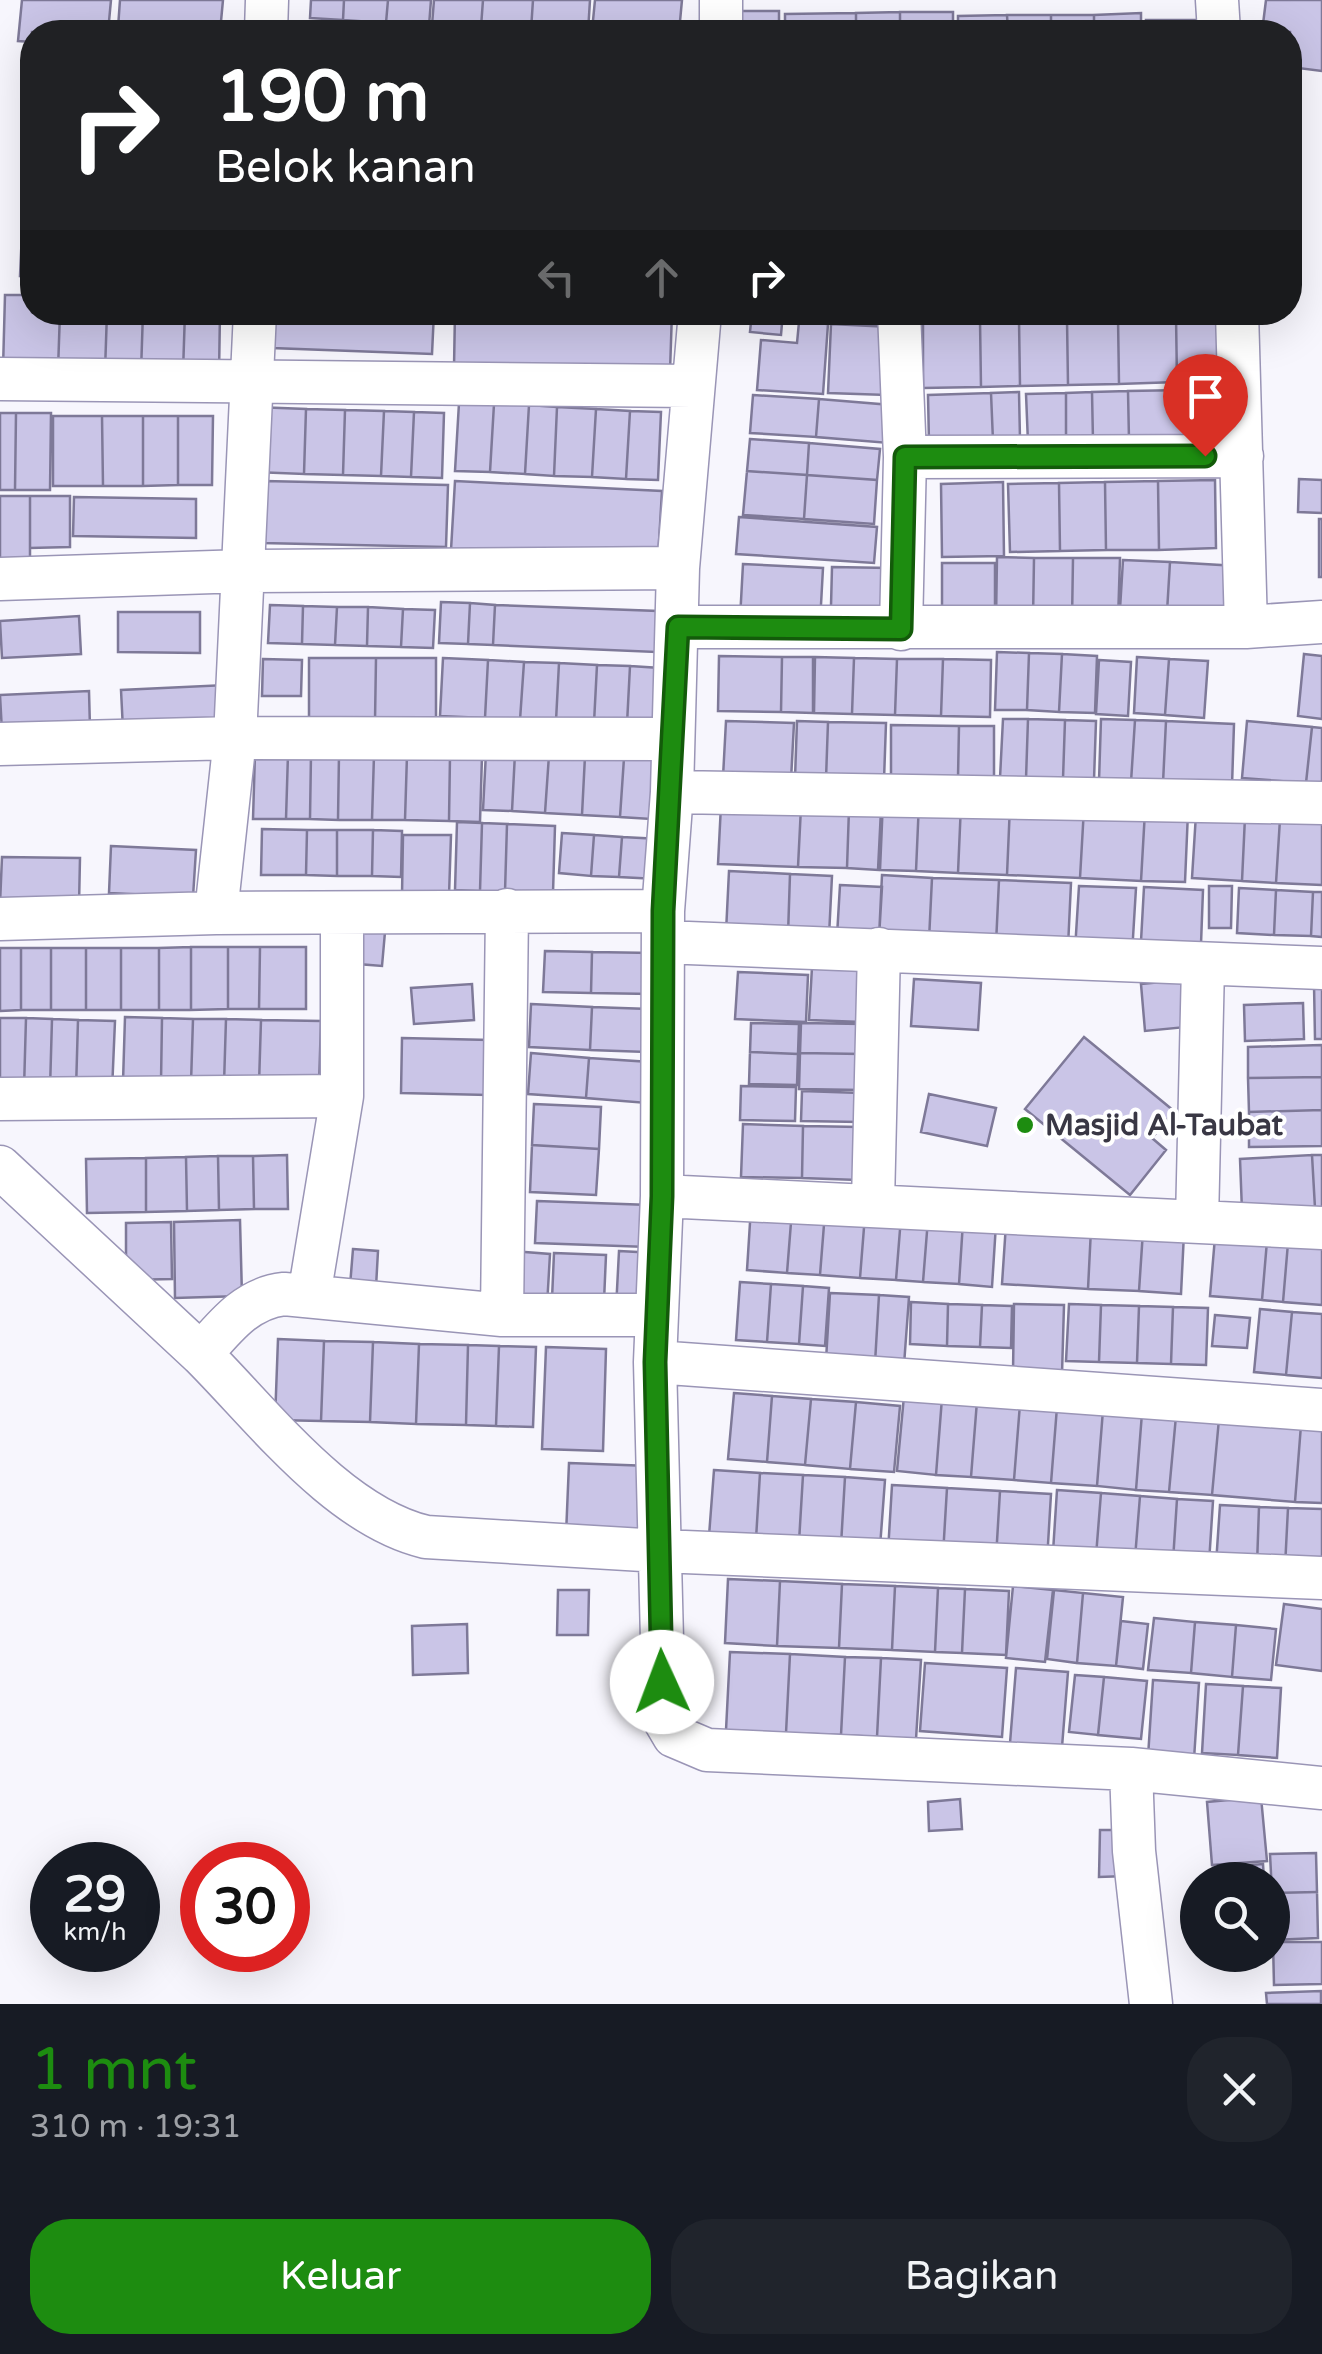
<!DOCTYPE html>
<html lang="id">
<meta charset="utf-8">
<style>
:root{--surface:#171b24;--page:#20242c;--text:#f1f3f6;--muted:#9ea1a6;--accent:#1d8c10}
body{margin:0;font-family:"Varela Round",sans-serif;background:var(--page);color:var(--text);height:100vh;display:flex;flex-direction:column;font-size:38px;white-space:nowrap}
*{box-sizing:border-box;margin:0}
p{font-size:32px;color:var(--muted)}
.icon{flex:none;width:55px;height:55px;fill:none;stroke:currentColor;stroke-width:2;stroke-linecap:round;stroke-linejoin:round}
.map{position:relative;height:2004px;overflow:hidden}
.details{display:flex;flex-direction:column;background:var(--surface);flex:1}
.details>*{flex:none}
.guide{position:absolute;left:20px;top:20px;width:1282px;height:305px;border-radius:40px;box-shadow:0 10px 40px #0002;background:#202124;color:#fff;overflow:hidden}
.controls{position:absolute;left:1180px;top:1862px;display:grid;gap:20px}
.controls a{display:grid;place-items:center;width:110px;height:110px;border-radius:50%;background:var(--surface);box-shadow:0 10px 40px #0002;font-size:50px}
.speed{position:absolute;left:30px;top:1842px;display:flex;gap:20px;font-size:50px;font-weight:700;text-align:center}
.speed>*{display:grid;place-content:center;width:130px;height:130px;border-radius:50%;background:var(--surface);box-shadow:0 10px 40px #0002;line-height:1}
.speed small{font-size:25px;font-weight:400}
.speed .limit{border:15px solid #d22;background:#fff;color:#111}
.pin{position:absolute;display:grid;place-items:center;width:85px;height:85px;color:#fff;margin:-102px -42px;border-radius:50% 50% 50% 0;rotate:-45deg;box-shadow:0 0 10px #0007}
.pin .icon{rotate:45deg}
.me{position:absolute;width:110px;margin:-55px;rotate:358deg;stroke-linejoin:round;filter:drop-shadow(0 0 8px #0008)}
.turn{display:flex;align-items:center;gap:35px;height:210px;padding:0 30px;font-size:45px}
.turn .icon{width:130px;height:130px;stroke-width:2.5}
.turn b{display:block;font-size:70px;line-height:85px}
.lanes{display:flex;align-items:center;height:95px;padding:0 30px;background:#0003;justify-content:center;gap:50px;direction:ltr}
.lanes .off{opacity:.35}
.round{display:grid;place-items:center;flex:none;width:105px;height:105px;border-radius:40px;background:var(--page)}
.head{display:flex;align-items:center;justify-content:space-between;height:170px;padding:0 30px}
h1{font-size:60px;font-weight:600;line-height:75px;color:var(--accent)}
.action{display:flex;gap:20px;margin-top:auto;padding:20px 30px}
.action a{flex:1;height:115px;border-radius:40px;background:var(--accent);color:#fff;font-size:40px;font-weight:600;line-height:115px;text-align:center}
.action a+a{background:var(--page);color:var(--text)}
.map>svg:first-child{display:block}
.building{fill:#cac5e7;stroke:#7e7998;stroke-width:2.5}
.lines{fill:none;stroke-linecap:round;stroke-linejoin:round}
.minor-casing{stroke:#9a95b6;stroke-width:45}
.minor{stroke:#fff;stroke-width:42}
.route-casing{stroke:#135b0a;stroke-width:25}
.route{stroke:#1d8c10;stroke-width:18}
.poi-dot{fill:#1d8c10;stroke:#fff;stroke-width:4}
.labels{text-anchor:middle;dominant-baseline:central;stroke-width:8;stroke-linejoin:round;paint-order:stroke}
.poi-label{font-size:30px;font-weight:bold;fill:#393744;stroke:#fff;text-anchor:start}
</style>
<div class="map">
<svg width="1322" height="2004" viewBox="0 0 1322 2004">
<rect width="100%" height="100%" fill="#f7f6fd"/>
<path class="building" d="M22,0H111L108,32H32V42L18,41Z
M120,0H223L220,32L118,28Z
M311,0H344L343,20L310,18Z
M344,0H388L386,23L343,20Z
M388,0H431L429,26L386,23Z
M434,0H483L481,27L432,25Z
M483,0H533L531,30L481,27Z
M533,0H590L588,32L531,30Z
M595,0H682L679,32L592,31Z
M1266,0H1322V71L1290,67V32H1262Z
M739,11H779V32H739Z
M900,12V32H856V13Z
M900,12H953V32H900Z
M856,13V32H785V14Z
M1141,13V32H1094V15Z
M1007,15L1008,32H958V16Z
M1007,15H1051V32H1008Z
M1051,15H1094V32H1051Z
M1146,20H1181V32H1146Z
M1181,20H1210V32H1181Z
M290,28L371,32H290Z
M22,232L32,233V277L20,276Z
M5,295H32V312H60L58,370L3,369Z
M60,312H107L105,371L58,370Z
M107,312H143L141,372L105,371Z
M143,312H185L183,372H141Z
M185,312H220L219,374L183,372Z
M273,312H434L432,354L272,348Z
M455,312H672L670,371L454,367Z
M752,312H783L781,335L750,332Z
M1222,315V382H1177L1176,316Z
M1176,316L1177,382L1119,384L1118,317Z
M1118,317L1119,384L1068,385L1067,319Z
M1067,319L1068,385L1020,386L1019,320Z
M980,320L981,387L923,388V322Z
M980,320H1019L1020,386L981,387Z
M799,322L828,324L823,394L757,390L761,340L797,343Z
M831,324L891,327L887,395L828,393Z
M1185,390L1186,439L1129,440L1128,391Z
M1128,391L1129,440L1093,441L1092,392Z
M1019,392L1020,439L993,441L991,393Z
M1092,392L1093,441L1066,442V393Z
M991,393L993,441L929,443L928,395Z
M1066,393V442L1028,443L1026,394Z
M753,395L819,399L816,437L750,433Z
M819,399L891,405L889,443L816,437Z
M459,403L494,404L490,472L455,471Z
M494,404L529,405L525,474L490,472Z
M529,405L557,407L554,476L525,474Z
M255,407L306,409L304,474L253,472Z
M557,407L596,409L592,477L554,476Z
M306,409L345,410L343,475L304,474Z
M596,409L630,411L626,479L592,477Z
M345,410L384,411L381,476L343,475Z
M384,411L414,412L411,477L381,476Z
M630,411L661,412L658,480L626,479Z
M414,412L444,413L442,478L411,477Z
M0,413H16L15,490H0Z
M16,413H51L50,490H15Z
M53,416H102L103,486H53Z
M102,416H143V486H103Z
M143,416H178V485L143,486Z
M178,416H213L212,485H178Z
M750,439L809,443L807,475L747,471Z
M809,443L880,449L877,480L807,475Z
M747,471L807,475L804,519L743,515Z
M807,475L877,480L874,524L804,519Z
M1299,479L1322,480V513L1298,512Z
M1215,480L1216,548L1159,550L1158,481Z
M264,481L448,485L446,547L262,543Z
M455,481L662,491L658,559L451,550Z
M1158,481L1159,550H1106L1105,482Z
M1003,482L1004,556L942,557L941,484Z
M1105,482L1106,550L1060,551L1059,483Z
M1059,483L1060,551L1010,552L1008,484Z
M0,496H30V563H0Z
M30,496H70V547L30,548Z
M74,497L196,499V538L73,536Z
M739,517L877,527L874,563L736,554Z
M1319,519H1322V577H1319Z
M997,557L1034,558L1033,620H996Z
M1034,558H1073L1072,621L1033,620Z
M1073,558H1120L1118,621H1072Z
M1123,560L1170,562L1167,612L1120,609Z
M1170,562L1237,566L1234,615L1167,612Z
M942,563H995V615H942Z
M743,564L823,568L820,623L740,619Z
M832,567L890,568L888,607L831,606Z
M441,602L470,603L468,644L439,643Z
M470,603L495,605L493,645L468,644Z
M270,605L303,606L302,644L268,643Z
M495,605L658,611L656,652L493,645Z
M303,606L337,607L335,645L302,644Z
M337,607H368L367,646L335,645Z
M368,607L403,609L401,647L367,646Z
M403,609L435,610L433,648L401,647Z
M118,612H200V653L118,652Z
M79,616L81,654L2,658L0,621Z
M997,652L1029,653L1027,710H995Z
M1029,653L1062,654L1059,712L1027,710Z
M1062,654L1097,656L1095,713L1059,712Z
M1304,654L1322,656V719L1298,716Z
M719,656L782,657L781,712L718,711Z
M782,657H813V713L781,712Z
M815,657L854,658L852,714L814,713Z
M1137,657L1169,659L1165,715L1134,713Z
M309,658H376L375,721H309Z
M376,658H436V721H375Z
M443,658L488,660L485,718L440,716Z
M854,658L897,659L895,715L852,714Z
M263,659L302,660L301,696H262Z
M897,659H943L941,716L895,715Z
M943,659L991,660L990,717L941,716Z
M1169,659L1208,661L1204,718L1165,715Z
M488,660L524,662L520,720L485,718Z
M1099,660L1131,662L1128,716L1096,714Z
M524,662L559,663L556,721L520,720Z
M559,663L597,665L594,723L556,721Z
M597,665L630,666L627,724L594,723Z
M630,666L660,668L658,726L627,724Z
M226,685L227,725L123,730L121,690Z
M89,691L90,728L2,732L0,695Z
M1003,719H1028L1026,779L1000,778Z
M1028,719L1065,720L1063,779H1026Z
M1101,719L1135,720L1131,782L1099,781Z
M1065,720L1096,721L1094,780L1063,779Z
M1135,720L1166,721L1163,783L1131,782Z
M726,721L794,723L791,780L723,777Z
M797,721L828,722L826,779L795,778Z
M1166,721L1234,724L1232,786L1163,783Z
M1247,721L1312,727L1306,783L1242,778Z
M828,722L886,723L884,780L826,779Z
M891,725L959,726L958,778L891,779Z
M959,726H994V778H958Z
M1312,727L1322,728V785L1306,783Z
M486,752L515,753L512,811L483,810Z
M255,753L288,754L286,819H253Z
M515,753L549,755L545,813L512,811Z
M288,754H311L310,819H286Z
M311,754H339L338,820L310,819Z
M339,754L374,755L372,820H338Z
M374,755H407L405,820H372Z
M407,755L450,756L449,821L405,820Z
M549,755L585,756L582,815L545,813Z
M450,756H482L480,822L449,821Z
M585,756L624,758L620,817L582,815Z
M624,758L654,760L651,819L620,817Z
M883,800L919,802L916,871L880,870Z
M919,802L961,804L958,873L916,871Z
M961,804L1010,805L1007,875L958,873Z
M721,805L801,807L798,867L718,864Z
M1010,805L1084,808L1080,878L1007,875Z
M801,807L849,809L847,868L798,867Z
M1084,808L1145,811L1141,881L1080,878Z
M849,809L881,810L878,870L847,868Z
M1145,811L1188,812L1185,882L1141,881Z
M1196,814L1245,817L1242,881L1192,878Z
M1245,817L1280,819L1276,883L1242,881Z
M1280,819L1322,821V885L1276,883Z
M457,822L482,823L480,891L455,890Z
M482,823L507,824L505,892L480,891Z
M507,824L555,826L553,893L505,892Z
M262,829L307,830L306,875H261Z
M307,830H337V876L306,875Z
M337,830H373L372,876H337Z
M373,830L402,831L401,877L372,876Z
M562,833L594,835L591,876L559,873Z
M403,835H451L449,896L402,895Z
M594,835L622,837L619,877L591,876Z
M622,837L660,839L657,879L619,877Z
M111,846L196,850L193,897L109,893Z
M2,857L80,858L79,905L0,904Z
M729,871L790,874L788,935L726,932Z
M790,874L832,876L829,936L788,935Z
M882,875L932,878L929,940L879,938Z
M932,878L999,880L996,944L929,940Z
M999,880L1071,883L1068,947L996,944Z
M840,885L882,887L879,938L837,936Z
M1079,886L1136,888L1132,954L1075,950Z
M1209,886H1232L1231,928H1209Z
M1144,887L1203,890L1201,944L1141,941Z
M1239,888L1276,890L1274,935L1237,933Z
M1276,890L1313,892L1311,936L1274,935Z
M1313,892H1322V937L1311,936Z
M361,930L385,932L382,966L358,964Z
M191,947V1010H159V948Z
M191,947H228V1009L191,1010Z
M228,947H260L259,1009H228Z
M260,947H306V1009H259Z
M0,948H21V1010L0,1011Z
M21,948H51V1010H21Z
M51,948H86V1010H51Z
M86,948H121V1010H86Z
M121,948H159V1010H121Z
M545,951L592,952L591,993L543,992Z
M592,952L653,953L652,994L591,993Z
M812,967L865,969L862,1022L809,1020Z
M738,972L808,975L806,1022L735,1019Z
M914,979L981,983L978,1030L911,1026Z
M1192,979L1197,1026L1145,1031L1141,984Z
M472,984L474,1020L414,1024L411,988Z
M1314,984H1322V1039H1315Z
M1303,1003L1304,1039L1245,1041L1244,1005Z
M531,1004L592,1007L590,1050L529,1047Z
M592,1007L649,1009L647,1052L590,1050Z
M125,1017L162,1018L161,1082H123Z
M0,1018H26L24,1089L0,1088Z
M26,1018L52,1019L50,1089H24Z
M162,1018L193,1019L191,1083L161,1082Z
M52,1019L78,1020L76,1090L50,1089Z
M193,1019H226L224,1084L191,1083Z
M226,1019L261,1020L259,1084H224Z
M78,1020L115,1021L112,1091L76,1090Z
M261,1020L321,1021L319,1085L259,1084Z
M751,1023L799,1024L798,1054L750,1052Z
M801,1023L863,1024L862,1054L800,1053Z
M1084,1037L1174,1111L1152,1138L1166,1150L1130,1195L1025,1109Z
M402,1038L490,1040L488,1095L401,1093Z
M1322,1045V1077L1248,1078V1047Z
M750,1052L798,1054L797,1085L749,1084Z
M531,1053L589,1058L586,1098L528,1094Z
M800,1053L862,1054V1090L799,1089Z
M589,1058L650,1062L647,1103L586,1098Z
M1322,1077V1110L1249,1112L1248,1078Z
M741,1086L796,1087L795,1121L740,1120Z
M802,1091L861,1093L860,1122L801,1121Z
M929,1094L996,1108L987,1146L921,1132Z
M534,1104L601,1107L599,1149L532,1145Z
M1322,1110V1146L1249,1147V1112Z
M743,1124L803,1126L802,1178L741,1177Z
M803,1126L860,1127L858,1180L802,1178Z
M532,1145L599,1149L596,1195L530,1192Z
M287,1155L288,1209H254L253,1156Z
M1312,1155L1315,1208L1242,1211L1240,1159Z
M1312,1155H1322V1207L1315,1208Z
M218,1156L219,1210L187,1211L186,1157Z
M218,1156H253L254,1209L219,1210Z
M186,1157L187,1211L146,1212V1158Z
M146,1158V1212L87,1213L86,1159Z
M537,1201L650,1205L648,1247L535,1243Z
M751,1207L792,1210L787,1273L747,1270Z
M792,1210L825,1212L820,1275L787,1273Z
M825,1212L865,1215L860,1278L820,1275Z
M865,1215L901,1217L896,1280L860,1278Z
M901,1217L928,1219L923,1282L896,1280Z
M928,1219L963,1222L959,1284L923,1282Z
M240,1220L242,1296L175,1298L174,1222Z
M171,1222L172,1279L126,1280V1223Z
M963,1222L996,1224L992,1287L959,1284Z
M1006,1224L1091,1229L1088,1289L1002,1284Z
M1091,1229L1143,1231L1139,1291L1088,1289Z
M1143,1231L1184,1233L1181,1294L1139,1291Z
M1215,1237L1267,1241L1262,1300L1210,1296Z
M1267,1241L1288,1243L1283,1302L1262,1300Z
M1288,1243L1322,1246V1305L1283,1302Z
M353,1249L378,1251L376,1287L350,1286Z
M512,1251L550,1254L547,1306L508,1304Z
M619,1251L656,1253L653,1311L616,1309Z
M554,1253L606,1255L604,1301L552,1299Z
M740,1282L771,1284L767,1342L736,1340Z
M771,1284L803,1286L799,1344L767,1342Z
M803,1286L829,1288L825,1346L799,1344Z
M830,1293L879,1295L875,1363L826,1360Z
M879,1295L909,1297L904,1365L875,1363Z
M911,1302L948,1304L947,1346L910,1344Z
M948,1304L982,1305L980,1347L947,1346Z
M1014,1304L1064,1305L1062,1374L1013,1373Z
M1069,1304L1101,1305L1099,1362L1066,1361Z
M982,1305L1012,1306L1011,1348L980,1347Z
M1101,1305L1139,1306L1137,1363L1099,1362Z
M1139,1306L1173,1307L1171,1364L1137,1363Z
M1173,1307L1208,1308L1206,1365L1171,1364Z
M1260,1309L1292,1312L1286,1375L1254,1372Z
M1292,1312L1322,1314V1378L1286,1375Z
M1215,1315L1250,1318L1247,1348L1212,1346Z
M278,1339L324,1341L321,1421L275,1420Z
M324,1341L373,1342L370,1422L321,1421Z
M373,1342L419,1344L416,1424L370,1422Z
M419,1344L468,1345L466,1425L416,1424Z
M468,1345L499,1346L496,1426L466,1425Z
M499,1346L536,1347L533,1427L496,1426Z
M546,1347L606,1349L603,1451L542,1449Z
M734,1393L772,1396L767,1462L728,1459Z
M772,1396L811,1399L805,1465L767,1462Z
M904,1396L942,1398L936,1475L897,1471Z
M942,1398L977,1401L971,1477L936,1475Z
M811,1399L856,1402L850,1469L805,1465Z
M977,1401L1020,1404L1014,1480L971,1477Z
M856,1402L900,1406L894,1472L850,1469Z
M1020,1404L1057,1407L1051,1483L1014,1480Z
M1057,1407L1103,1410L1097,1486L1051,1483Z
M1103,1410L1142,1413L1136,1490L1097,1486Z
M1142,1413L1176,1416L1169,1492L1136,1490Z
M1176,1416L1219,1419L1212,1495L1169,1492Z
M1219,1419L1301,1425L1295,1502L1212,1495Z
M1301,1425L1322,1427V1503L1295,1502Z
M569,1463L650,1466L647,1538L566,1535Z
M714,1470L760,1473L756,1539L709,1536Z
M760,1473L803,1475L799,1542L756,1539Z
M803,1475L845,1477L841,1545L799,1542Z
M845,1477L885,1480L880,1547L841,1545Z
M892,1485L947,1488L943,1555L888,1552Z
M947,1488L1000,1491L996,1558L943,1555Z
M1057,1490L1101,1493L1096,1556L1053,1552Z
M1000,1491L1051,1494L1047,1561L996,1558Z
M1101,1493L1140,1496L1135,1558L1096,1556Z
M1140,1496L1177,1499L1173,1561L1135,1558Z
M1177,1499L1213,1501L1209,1563L1173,1561Z
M1220,1505L1259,1507L1257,1565L1216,1564Z
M1259,1507L1288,1508L1285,1567L1257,1565Z
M1288,1508L1322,1509V1568L1285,1567Z
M728,1579L780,1581L777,1646L725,1643Z
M780,1581L842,1584L839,1648L777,1646Z
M842,1584L895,1586L892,1650L839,1648Z
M895,1586L938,1588L935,1652L892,1650Z
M1013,1586L1053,1590L1045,1662L1006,1658Z
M938,1588L965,1589L962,1653L935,1652Z
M965,1589L1009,1591L1006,1655L962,1653Z
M558,1590H589L588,1635H557Z
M1054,1590L1083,1593L1077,1663L1047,1659Z
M1083,1593L1123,1597L1116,1666L1077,1663Z
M1284,1604L1322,1609V1671L1276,1665Z
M1154,1618L1195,1622L1191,1673L1148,1670Z
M1121,1621L1148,1624L1143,1669L1116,1666Z
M1195,1622L1236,1625L1232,1677L1191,1673Z
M467,1624L468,1673L413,1675L412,1626Z
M1236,1625L1276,1629L1271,1680L1232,1677Z
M730,1652L790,1654L786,1733L726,1730Z
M790,1654L845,1657L841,1735L786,1733Z
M845,1657L881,1658L877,1737L841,1735Z
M881,1658L921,1660L916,1739L877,1737Z
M925,1663L1007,1668L1002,1737L920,1731Z
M1016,1668L1068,1672L1062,1747L1010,1743Z
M1075,1675L1104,1677L1098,1735L1069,1732Z
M1104,1677L1147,1681L1141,1739L1098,1735Z
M1153,1680L1199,1683L1194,1759L1148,1757Z
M1206,1684L1243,1686L1238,1755L1202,1753Z
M1243,1686L1281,1688L1277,1758L1238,1755Z
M1261,1797L1267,1861L1212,1865L1207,1802Z
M960,1799L962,1829L929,1831L928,1802Z
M1100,1830H1127V1876L1099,1877Z
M1316,1853L1317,1892L1272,1893L1270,1854Z
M1263,1864L1264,1880H1214L1213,1868Z
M1317,1892L1318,1938L1272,1940V1893Z
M1273,1942H1322V1984L1274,1985Z
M1321,1991V2004H1267L1266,1993Z"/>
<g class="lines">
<defs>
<path id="minor" d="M721,0V32
M1217,0L1219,32
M266,32L267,0
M255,312L235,738L216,913L663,911
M700,312L678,568L672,792L663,911L662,1196L655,1362L664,1719L674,1736L707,1750L1131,1769L1322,1788
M899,312L905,457L901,629
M1237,312L1246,627
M0,379L692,386
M905,457L1242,456
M0,579L244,571L678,568
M678,627H1246L1322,622
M0,744L235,738L671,739
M672,792L1322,803
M0,919L216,913
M663,942L1322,968
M0,1099L342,1096
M0,1167L201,1354
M662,1196L1322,1228
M873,1203L879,949
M1197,1221L1203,966
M309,1296L342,1096V916
M502,1315L507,910
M657,1315H502L284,1294C246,1298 224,1328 201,1354C264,1417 338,1516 426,1537L660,1551L1322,1578
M655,1362L1322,1410
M1131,1769L1134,1851L1151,2004"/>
</defs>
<use href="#minor" class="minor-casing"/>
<use href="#minor" class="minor"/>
</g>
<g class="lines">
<defs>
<path id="route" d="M662,1682L655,1362L662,1196L663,911L678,627L901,629L905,457L1205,456"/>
</defs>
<use href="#route" class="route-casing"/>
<use href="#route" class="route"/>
</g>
<circle class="poi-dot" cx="1025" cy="1125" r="10"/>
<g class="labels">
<g class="poi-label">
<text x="1045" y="1125">Masjid Al-Taubat</text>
</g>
</g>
</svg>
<div class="controls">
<a><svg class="icon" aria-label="search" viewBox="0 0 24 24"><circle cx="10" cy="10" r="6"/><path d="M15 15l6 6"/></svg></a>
</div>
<div class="speed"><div>29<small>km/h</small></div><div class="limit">30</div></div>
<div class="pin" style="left:1205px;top:456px;background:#d93025"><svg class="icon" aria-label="arrive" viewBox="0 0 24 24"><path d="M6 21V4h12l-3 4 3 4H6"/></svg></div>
<svg class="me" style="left:662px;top:1682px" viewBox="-20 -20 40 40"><circle r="19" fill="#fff"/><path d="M0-13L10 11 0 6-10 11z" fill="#1d8c10"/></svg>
<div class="guide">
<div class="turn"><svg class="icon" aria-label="right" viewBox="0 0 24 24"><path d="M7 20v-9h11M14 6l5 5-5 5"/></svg><div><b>190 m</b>Belok kanan</div></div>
<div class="lanes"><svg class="icon off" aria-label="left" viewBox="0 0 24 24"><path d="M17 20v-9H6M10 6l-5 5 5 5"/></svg><svg class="icon off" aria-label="ahead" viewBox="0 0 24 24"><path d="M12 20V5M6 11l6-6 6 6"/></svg><svg class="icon" aria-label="right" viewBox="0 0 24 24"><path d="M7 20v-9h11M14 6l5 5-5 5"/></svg></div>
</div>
</div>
<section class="details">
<div class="head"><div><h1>1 mnt</h1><p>310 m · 19:31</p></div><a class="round"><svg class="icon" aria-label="close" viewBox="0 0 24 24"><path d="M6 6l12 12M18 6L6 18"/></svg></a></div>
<div class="action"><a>Keluar</a><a>Bagikan</a></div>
</section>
